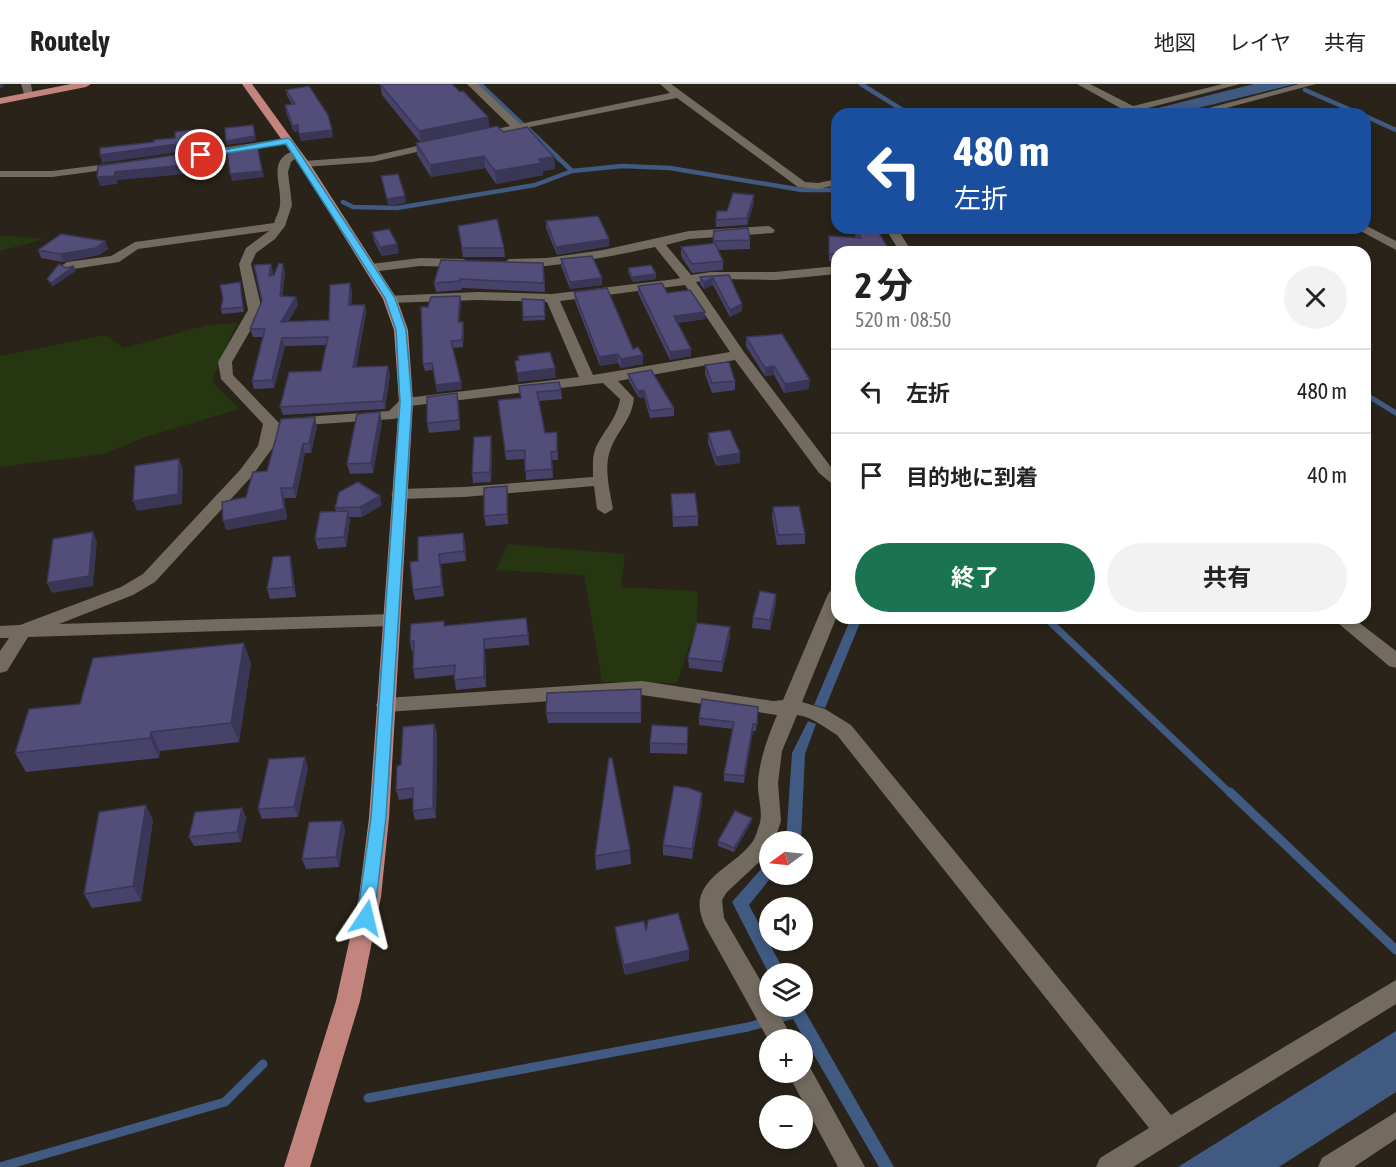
<!DOCTYPE html>
<html lang="ja">
<meta charset="utf-8">
<style>
:root{--surface:#fff;--page:#f2f2f2;--text:#222;--muted:#767676;--line:#e0e0e0;--accent:#1a7451}
body{margin:0;font-family:"Asap Condensed","Noto Sans JP",sans-serif;background:var(--page);color:var(--text);height:100vh;display:flex;flex-direction:column;font-size:22px;white-space:nowrap}
*{box-sizing:border-box;margin:0}
p{font-size:20px;color:var(--muted)}
.icon{flex:none;width:33px;height:33px;fill:none;stroke:currentColor;stroke-width:2;stroke-linecap:round;stroke-linejoin:round}
.map{position:relative;flex:1;overflow:hidden}
.side{position:absolute;left:831px;top:162px;width:540px;height:378px;display:flex;flex-direction:column;background:var(--surface);border-radius:18px;box-shadow:0 3px 9px #0003}
.side>*{flex:none}
.top-card{position:absolute;left:831px;top:24px;width:540px;height:126px;border-radius:18px;box-shadow:0 3px 9px #0003;background:#1a4fa0;color:#fff;overflow:hidden}
.needle{width:39px;rotate:255deg}
.tools{position:absolute;left:759px;top:747px;display:grid;gap:12px}
.tools a{display:grid;place-items:center;width:54px;height:54px;border-radius:50%;background:var(--surface);box-shadow:0 3px 9px #0003;font-size:30px}
.pin{position:absolute;display:grid;place-items:center;width:51px;height:51px;color:#fff;margin:-26px;border:3px solid #fff;border-radius:50%;box-shadow:0 2px 6px #0007}
.me{position:absolute;width:66px;margin:-33px;rotate:10deg;stroke-linejoin:round;filter:drop-shadow(0 0 4px #0008)}
.turn{display:flex;align-items:center;gap:21px;height:126px;padding:0 24px;font-size:27px}
.turn .icon{width:78px;height:78px;stroke-width:2.5}
.turn b{display:block;font-size:42px;line-height:51px}
.round{display:grid;place-items:center;flex:none;width:63px;height:63px;border-radius:32px;background:var(--page)}
.head{display:flex;align-items:center;justify-content:space-between;height:102px;padding:0 24px}
h1{font-size:36px;font-weight:700;line-height:45px}
.action{display:flex;gap:12px;margin-top:auto;padding:12px 24px}
.action a{flex:1;height:69px;border-radius:36px;background:var(--accent);color:#fff;font-size:24px;font-weight:700;line-height:69px;text-align:center}
.action a+a{background:var(--page);color:var(--text)}
ul{padding:0;list-style:none}
li{display:flex;align-items:center;gap:18px;height:84px;padding:0 24px;border-top:2px solid var(--line)}
li div{flex:1}
li b{display:block;font-size:22px}
li em{font-style:normal}
header{display:flex;align-items:center;gap:36px;box-sizing:border-box;height:84px;padding:0 30px;background:var(--surface);border-bottom:2px solid var(--line)}
header strong{font-size:28px}
nav{display:flex;gap:33px;margin-inline-start:auto;font-size:21px}
.map>svg:first-child{display:block}
.green{fill:#253611}
.water{fill:#405a82}
.lines{fill:none;stroke-linecap:round;stroke-linejoin:round}
.stream-far3{stroke:#405a82;stroke-width:4.5}
.stream-far2{stroke:#405a82;stroke-width:5}
.stream-far1{stroke:#405a82;stroke-width:7}
.stream{stroke:#405a82;stroke-width:9}
.minor{fill:#736b5f;fill-rule:evenodd}
.major{fill:#c3847e;fill-rule:evenodd}
.wall{fill:#474269}
.shaded-wall{fill:#3a3655}
.building{fill:#534d7a;stroke:#3a3655;stroke-width:1.5}
.route{fill:#4fc3f7;stroke:#337fa1;stroke-width:1.5}
</style>
<header>
<strong>Routely</strong>
<nav><a>地図</a><a>レイヤ</a><a>共有</a></nav>
</header>
<div class="map">
<svg width="1396" height="1083" viewBox="0 0 1396 1083">
<rect width="100%" height="100%" fill="#292319"/>
<path class="green" d="M0,151L45,155L0,167Z
M237,239L212,297L239,325L143,354L105,370L0,383V272L105,251L124,264L207,241Z
M508,460L625,470L621,503L698,507L697,538L677,599L602,598L584,491L496,486Z"/>
<path class="water" d="M1254,0H1295L1174,30H1146L1153,28L1150,26Z
M851,534H862L825,624L814,621Z
M808,637L816,640L805,670L801,756L786,757L792,669Z
M769,776L770,790L773,791L749,821L785,889L769,890L732,818Z
M802,922L894,1083H879L786,923Z
M1396,947V1008L1279,1083H1178Z"/>
<g class="lines">
<path class="stream-far3" d="M480,0L522,40
M861,0L909,30
M1305,6L1360,30
M1365,32L1396,46
M528,45L572,87
M343,118L353,123L397,124L535,101L572,87L622,82L670,84L802,106H837"/>
<path class="stream-far2" d="M1365,310L1396,329"/>
<path class="stream-far1" d="M1046,534L1231,710"/>
<path class="stream" d="M1230,708L1396,866
M368,1014L748,943L798,929
M0,1083L225,1018L263,980"/>
<path class="minor" d="M21,0H31L33,13H25Z
M467,0H478L520,40L670,9L660,0H671L805,98L818,99L837,95V101L818,105L798,103L677,14L474,54V50L510,42Z
M1077,0H1090L1133,22L1223,0H1240L1140,26V30H1108L1122,25Z
M1299,0H1316L1204,30H1186Z
M288,54L292,55V59L174,77L168,74L174,71Z
M439,57L443,58V62L373,78L304,83L298,80L304,77L373,72Z
M296,66L302,69L291,78L288,88L292,121L285,142L275,155L256,169L251,180L262,226L232,278L233,291L279,339L274,362L252,392L155,498L133,511L59,540L391,530L397,532L400,536L397,540L391,542L28,553L7,587L0,589V567L9,554H0V542L20,541L121,503L143,490L240,386L258,362L263,340L221,295L218,278L248,226L239,180L246,164L269,147L138,165L119,178L67,186L61,182L67,178L111,172L135,158L274,139C276,133 280,126 280,120C282,99 266,75 296,66Z
M123,78L129,81L127,83L52,93H0V87H52Z
M1365,141L1396,157V166L1355,144H1365Z
M769,142L775,146L773,149L689,155L666,161L691,191L711,188H775L837,182V190L775,196L722,195L696,198L744,268L831,383L837,388V401L831,399L819,389L735,276L618,297L634,314C632,335 618,346 611,364C603,382 610,407 613,425L605,430L597,425L594,402L464,413L399,415L391,410L399,405L464,403L593,393C593,383 592,372 596,363C604,346 617,335 620,315L603,299L410,322L398,334L393,335L291,342L284,338L291,334L389,327L401,315L406,314L579,293L547,218L478,216L390,219L383,215L385,212L478,208L552,210L676,195L680,194L655,163C631,168 518,193 503,179L509,175L547,174L603,166L689,147ZM685,201L730,268L593,291L560,217Z
M885,144H897L912,168H900Z
M420,174L464,175L470,179L464,183L420,182L371,188L365,184L371,180Z
M837,504V532L802,618L825,625L851,641L1171,1031L1396,896V920L1133,1083H1096L1100,1074L1149,1044L837,651C824,643 812,633 797,631L782,667L778,699L781,737L774,758H770V768L727,808L722,816L724,834L770,913V922H775L793,956H770V959L705,842C683,796 734,785 753,757C756,753 758,744 760,739C763,726 757,711 758,698C760,673 768,653 777,631L642,611L386,628L379,626L376,621L379,616L386,614L642,597L773,617L783,616L828,510L831,506Z
M1332,534H1353L1396,567V584L1389,582Z
M802,978L808,980L865,1083H838L787,988H802Z
M1396,1028V1055L1354,1083H1318L1322,1074Z"/>
<path class="major" d="M71,0H91L86,3L0,20V14Z
M242,0H252L310,80L397,215L408,246L413,318L389,734L381,813L360,917L310,1083H284L336,917L359,813L369,734L399,318L394,246L383,215L299,80Z"/>
</g>
<path class="wall" d="M380,0H452L489,44L503,48L554,73L555,85L543,87V91L496,100L485,84L431,93L417,71L416,59L420,58L382,11Z
M286,6L333,53L301,57L299,47L294,48L286,28L285,21L292,20L287,12Z
M754,118L747,141L716,143V136L727,127Z
M546,137L609,155V162L557,171L546,144Z
M458,142L504,164L505,173H463Z
M876,144L837,168V177H829V152L856,153L855,152L856,145Z
M714,147L750,156V165L718,166L723,177V186L692,189L681,172V163L713,159Z
M372,148L399,169L382,172L374,157Z
M105,157L108,165L99,171L63,178L41,174L38,166Z
M561,175L602,194V201L570,205L561,182Z
M441,176L544,188L545,208L462,204L461,206L436,208L434,199Z
M271,180L273,188V192L285,188L282,212L298,221L288,238L329,236L352,207L351,221H365L366,229L356,283L390,290L385,325L283,331L280,323L321,287L327,261L285,262L274,304L254,305L252,297L263,253H253L250,245L262,217Z
M628,184L656,195L633,198L628,188Z
M729,191L742,227L730,233L713,201L704,205L700,200V193Z
M240,198L244,228L222,230L221,225Z
M638,202L667,209L705,235L678,239L691,272L670,276L638,209Z
M574,208L633,265L643,280L621,284L618,279L600,282L575,217Z
M460,212L461,219L459,238L464,245L463,263L453,264L462,305L437,308L433,286L425,287L423,280L428,223Z
M544,216L545,236L523,237V233Z
M746,253L809,305L784,309L774,291L765,292L746,262Z
M705,281L735,297V306L712,309L705,290Z
M628,290L674,324V332L650,334L644,313L639,314L629,297Z
M519,302L561,306L562,315L539,317L545,349L557,357L558,376H552L553,394L526,396L525,375L506,376L498,316L521,314Z
M459,318L460,346L429,349L427,339Z
M382,338L373,389L350,390L347,380Z
M317,343L311,369H305L296,414H284L287,435L226,446L246,413L267,387Z
M708,349L740,369V379L716,382L708,359Z
M492,362L491,398L473,399L472,389Z
M671,410L698,432V442L673,443Z
M508,412V440L486,442L484,432Z
M382,421L362,433H349L350,436L346,463L318,465L315,455L336,427L335,424Z
M773,423L805,450V460L777,461L772,433Z
M463,449L465,458L466,477L441,480L444,512L415,516L413,506L418,477Z
M292,482L296,513L270,515L267,505Z
M776,519L770,546L752,544L753,534Z
M445,542L528,544L529,561L485,565L486,603L456,606L454,591L415,595L413,585L414,567L412,568L410,558Z
M730,543V553L722,588L689,584L688,574Z
M251,579L239,658L160,667L159,674L26,688L15,669Z
M641,605V639H548L546,629Z
M758,623L756,647H753L744,699L724,697V690L733,645L699,641V634Z
M434,640L437,650L436,734L415,736L413,727V714L399,716L396,706L401,681Z
M688,652L687,670L650,669V659Z
M308,683L298,733L262,735L258,725Z
M702,719L692,775L663,771V761Z
M242,724L246,734L241,758L194,762L189,753Z
M752,734L751,739L734,768L718,762V757Z
M153,736L141,817L92,824L84,810Z
M342,737L345,746L339,783L306,785L302,775Z
M630,766L631,780L596,786L595,772Z
M615,843L646,847L689,876L625,891L616,853Z"/>
<path class="shaded-wall" d="M0,0H3L4,3L0,4Z
M488,33L490,45L421,60L419,47Z
M298,41L300,47L294,48L293,42Z
M199,45L202,54L200,65L102,79L100,71L198,57Z
M332,46L333,53L301,57L299,50Z
M255,52L256,57L227,61L226,57Z
M257,60L264,93L232,97L230,90Z
M197,68L199,76L197,89L118,96L117,100L100,102L97,93Z
M484,72L485,84L431,93L430,81Z
M554,73L555,85L543,87V91L496,100L495,87L539,75Z
M754,111V118L747,141V134Z
M405,112L406,119L388,122L387,115Z
M609,155V162L557,171L556,163Z
M105,157L108,165L99,171L63,178L60,170Z
M397,160L399,169L382,172L380,163Z
M271,180L273,188L271,200L269,192Z
M283,180L285,188L282,220L280,212Z
M74,182L76,187L52,203L51,199Z
M656,190V195L633,198L632,193Z
M602,194V201L570,205V198Z
M713,194V201L704,205V198Z
M350,199L352,207L351,229L349,221Z
M460,212L461,219L459,245L458,238Z
M296,213L298,221L283,246L281,238Z
M742,220V227L730,233V226Z
M365,221L366,229L355,292L353,283Z
M705,228V235L674,239V232Z
M463,238L464,245L463,263L462,256Z
M282,254L285,262L274,304L272,296Z
M691,265V272L670,276V268Z
M618,270V279L600,282L599,273Z
M643,271V280L621,284V275Z
M388,282L390,290L385,325L383,317Z
M774,282V291L765,292V284Z
M555,284L556,294L518,298L517,289Z
M810,296L809,305L784,309L785,300Z
M461,298L462,305L437,308L436,301Z
M644,306V313L639,314L638,307Z
M457,309L459,318L460,346L459,336Z
M380,328L382,338L373,389L371,379Z
M315,333L317,343L311,369L309,359Z
M491,352L492,362L491,398L490,388Z
M303,360L305,369L296,414L293,404Z
M740,369V379L716,382V373Z
M179,375L183,385L182,420L137,427L133,417Z
M507,402L508,412V440L507,430Z
M281,404L284,414L287,435L226,446L223,437Z
M380,412L382,421L362,433L360,423Z
M348,427L350,436L346,463L344,453Z
M93,448L97,458L93,502L52,509L47,499Z
M463,449L465,458L466,477L464,467Z
M439,470L441,480L444,512L442,502Z
M290,472L292,482L296,513L293,503Z
M776,510V519L770,546V536Z
M730,543V553L722,588V578Z
M484,555L485,565L486,603L484,593Z
M244,559L251,579L239,658L231,639Z
M434,640L437,650L436,734L433,724Z
M753,640V647L744,699V692Z
M151,648L160,667L159,674L150,654Z
M305,673L308,683L298,733L294,723Z
M702,709V719L692,775V765Z
M146,721L153,736L141,817L133,802Z
M242,724L246,734L241,758L237,748Z
M752,734L751,739L734,768V764Z
M342,737L345,746L339,783L336,773Z
M689,866V876L625,891L624,881Z"/>
<path class="building" d="M380,0H452L460,8L463,7L488,33L419,47Z
M309,2L328,31L332,46L299,50L298,41L293,42L285,21L295,20L286,6Z
M253,41L255,52L226,57L225,44Z
M497,42L503,48L527,43L554,73L539,75L542,79L495,87L484,72L430,81L416,59Z
M199,45L198,57L100,71V64L154,58V56L175,54V48Z
M257,60L262,87L230,90L227,65Z
M197,68L195,80L115,88L114,92L97,93L98,82Z
M398,90L405,112L387,115L381,92Z
M733,109L754,111L747,134L716,136L717,127H727Z
M598,132L609,155L556,163L546,137Z
M497,135L504,164H462L458,142Z
M748,144L750,156L713,157L714,147Z
M866,144H876L888,164L892,163L893,168H837V170H829V152L861,154L856,145Z
M389,145L397,160L380,163L372,148Z
M61,150L105,157L96,164L60,170L38,166Z
M715,159L723,177L692,180L681,163Z
M592,172L602,194L570,198L561,175Z
M441,176L543,179L544,199L460,195V197L434,199Z
M279,179L283,180L280,212L296,213L281,238L329,236L330,201L350,199L349,221H365L353,283L388,282L383,317L280,323L289,288L321,287L328,253L282,254L272,296L252,297L265,245H250L262,217L254,181L271,180L269,192L274,191Z
M59,180L66,184L74,182L51,199L47,195Z
M651,181L656,190L632,193L628,184Z
M729,191L742,220L730,226L713,194L704,198L700,193Z
M240,198L243,223L221,225L223,214L220,201Z
M662,199L667,209L690,206L705,228L674,232L691,265L670,268L638,202Z
M607,204L633,265L638,263L643,271L621,275L618,270L599,273L574,208Z
M460,212L458,238H463L462,256L451,257L461,298L436,301L432,279L423,280L421,223H428L431,213Z
M522,215L544,216L545,232L523,233Z
M782,250L810,296L785,300L774,282L765,284L746,253Z
M550,268L555,284L517,289L515,277L519,276L518,272Z
M729,278L735,297L712,299L705,281Z
M651,286L674,324L650,327L644,306L638,307L628,290Z
M559,298L561,306L537,308L545,349L557,348V367L551,368L552,385L525,387V366L505,367L498,316L521,314L519,302Z
M457,309L459,336L427,339V313Z
M380,328L371,379L347,380L357,330Z
M315,333L309,359L303,360L293,404H281L284,425L223,437L222,418L246,413L253,388L267,387L281,335Z
M730,346L740,369L716,373L708,349Z
M491,352L490,388L472,389L474,353Z
M179,375L178,410L133,417L135,382Z
M358,398L380,412L360,423L335,424L339,408Z
M507,402V430L484,432V404Z
M695,409L698,432L673,433L671,410Z
M799,422L805,450L778,451L773,423Z
M348,427L344,453L315,455L320,428Z
M93,448L89,492L47,499L53,455Z
M463,449L464,467L439,470L442,502L413,506L410,478L418,477V453Z
M290,472L293,503L267,505L273,473Z
M760,507L776,510L770,536L753,534Z
M526,534L528,551L484,555V593L454,596L455,581L413,585L414,557L410,558L411,540L444,537V542Z
M697,539L730,543L722,578L688,574Z
M244,559L231,639L151,648L150,654L15,669L29,625L80,620L93,574Z
M641,605V629H546L547,609Z
M702,615L758,623L757,640H753L744,692L724,690L734,638L699,634Z
M434,640L433,724L413,727V704L396,706L397,682L401,681L403,643Z
M652,641L688,643L687,660L650,659Z
M305,673L294,723L258,725L269,675Z
M609,674H612L630,766L595,772Z
M674,702L689,704L702,709L692,765L663,761Z
M146,721L133,802L84,810L99,728Z
M242,724L237,748L189,753L195,728Z
M735,727L752,734L734,764L718,757Z
M342,737L336,773L302,775L309,738Z
M678,829L689,866L624,881L615,843L644,837L646,847L648,836Z"/>
<path class="route" d="M288,54L292,57L395,214L406,246L412,318L386,734L374,834L372,839L366,841L360,839L357,834L371,734L400,318L396,246L385,214L286,60L201,73L197,71Z"/>
</svg>
<div class="tools">
<a><svg class="needle" viewBox="-14 -14 28 28"><path d="M0-13l5 13h-10z" fill="#e53935"/><path d="M0 13l5-13h-10z" fill="#767676"/></svg></a>
<a><svg class="icon" aria-label="sound" viewBox="0 0 24 24"><path d="M4 9h4l5-4v14l-5-4H4zM17 9q2 3 0 6"/></svg></a>
<a><svg class="icon" aria-label="layers" viewBox="0 0 24 24"><path d="M12 4l9 5-9 5-9-5zM3 14l9 5 9-5"/></svg></a>
<a>+</a>
<a>−</a>
</div>
<div class="pin" style="left:201px;top:71px;background:#d93025"><svg class="icon" aria-label="arrive" viewBox="0 0 24 24"><path d="M6 21V4h12l-3 4 3 4H6"/></svg></div>
<svg class="me" style="left:366px;top:834px" viewBox="-20 -20 40 40"><path d="M0-17L14 15 0 8-14 15z" fill="#4fc3f7" stroke="#fff" stroke-width="4"/></svg>
<div class="top-card">
<div class="turn"><svg class="icon" aria-label="left" viewBox="0 0 24 24"><path d="M17 20v-9H6M10 6l-5 5 5 5"/></svg><div><b>480 m</b>左折</div></div>
</div>
<section class="side">
<div class="head"><div><h1>2 分</h1><p>520 m · 08:50</p></div><a class="round"><svg class="icon" aria-label="close" viewBox="0 0 24 24"><path d="M6 6l12 12M18 6L6 18"/></svg></a></div>
<ul>
<li><svg class="icon" aria-label="left" viewBox="0 0 24 24"><path d="M17 20v-9H6M10 6l-5 5 5 5"/></svg><div><b>左折</b></div><em>480 m</em></li>
<li><svg class="icon" aria-label="arrive" viewBox="0 0 24 24"><path d="M6 21V4h12l-3 4 3 4H6"/></svg><div><b>目的地に到着</b></div><em>40 m</em></li>
</ul>
<div class="action"><a>終了</a><a>共有</a></div>
</section>
</div>
